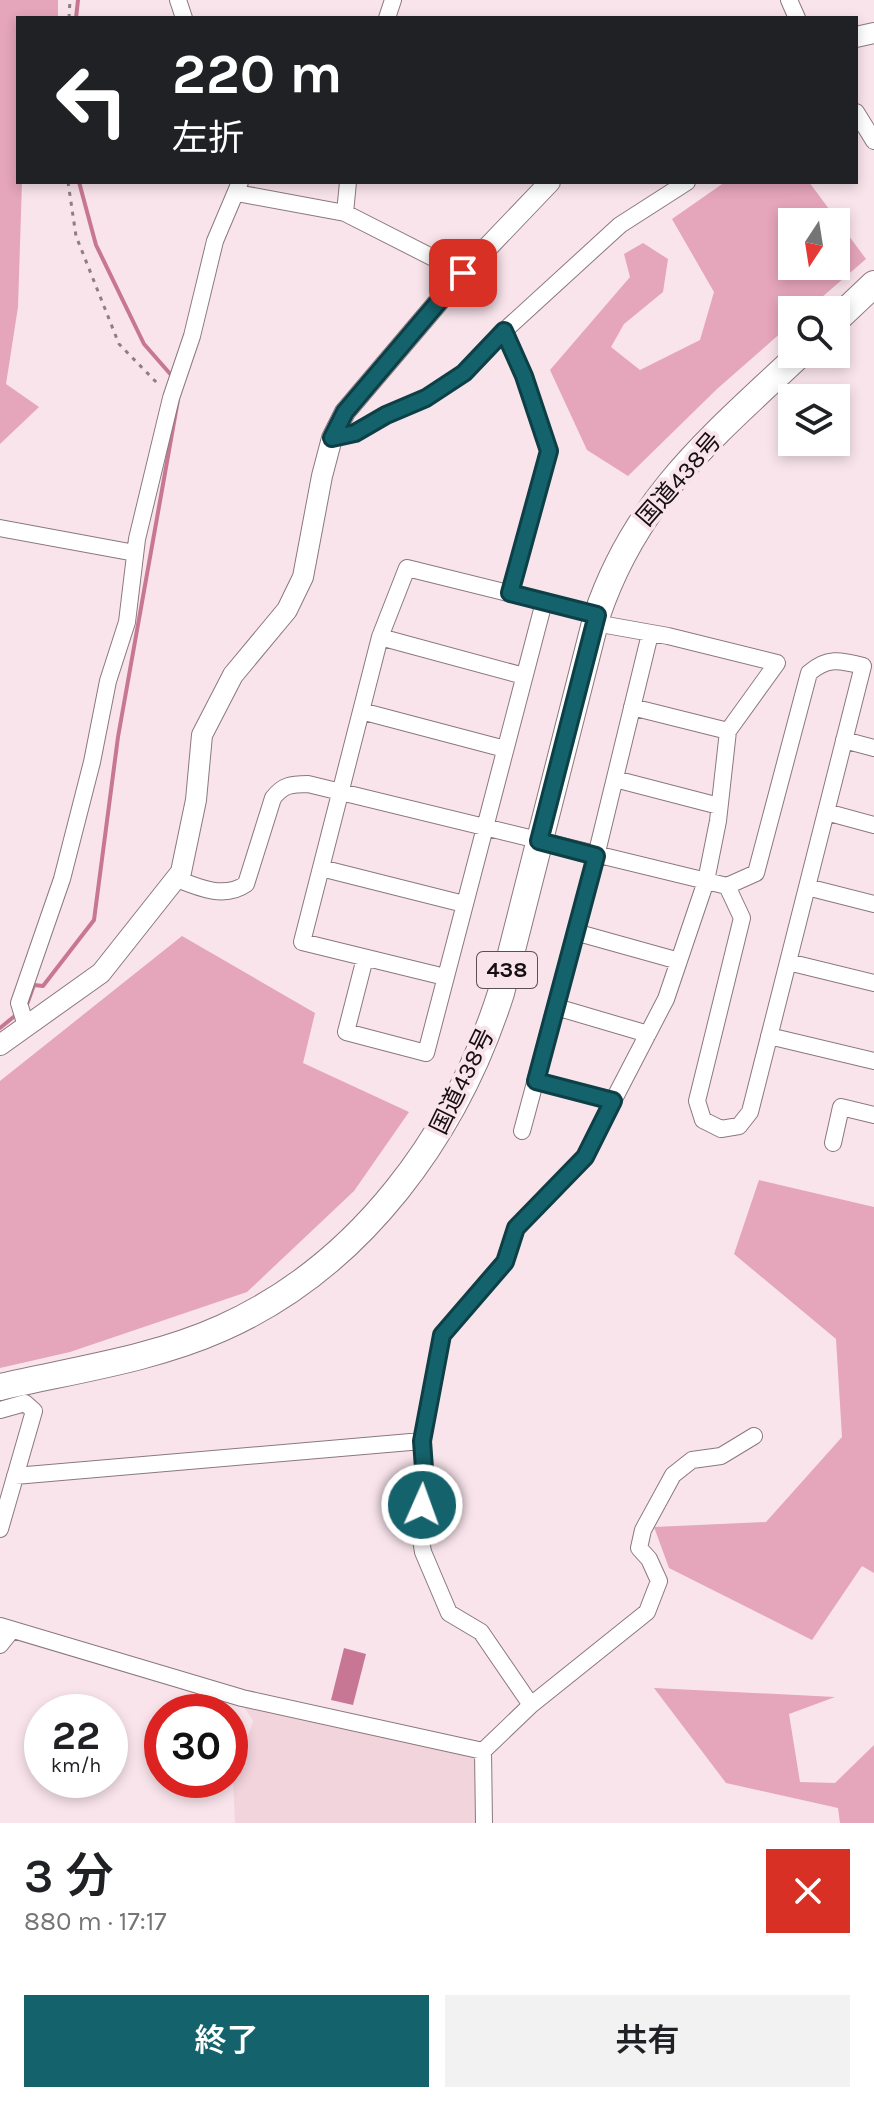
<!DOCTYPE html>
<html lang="ja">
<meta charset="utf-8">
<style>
:root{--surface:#fff;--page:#f2f2f2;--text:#202124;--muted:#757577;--accent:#14626b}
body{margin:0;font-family:Karla,"Noto Sans JP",sans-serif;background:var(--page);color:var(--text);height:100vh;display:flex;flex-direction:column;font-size:30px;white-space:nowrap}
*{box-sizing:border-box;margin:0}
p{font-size:26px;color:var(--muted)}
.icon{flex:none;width:44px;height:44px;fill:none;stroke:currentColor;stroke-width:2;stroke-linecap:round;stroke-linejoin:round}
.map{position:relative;height:1823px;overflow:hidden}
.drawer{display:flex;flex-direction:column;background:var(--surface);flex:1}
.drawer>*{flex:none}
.guide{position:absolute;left:16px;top:16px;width:842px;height:168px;border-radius:0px;box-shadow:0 4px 12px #0003;background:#202124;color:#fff;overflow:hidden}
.needle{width:52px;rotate:192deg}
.buttons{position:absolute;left:778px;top:208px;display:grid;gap:16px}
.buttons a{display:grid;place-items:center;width:72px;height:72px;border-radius:0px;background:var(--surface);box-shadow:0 4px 12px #0003;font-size:40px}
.speed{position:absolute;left:24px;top:1694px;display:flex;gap:16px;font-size:40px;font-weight:700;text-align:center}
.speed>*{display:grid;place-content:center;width:104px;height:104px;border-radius:50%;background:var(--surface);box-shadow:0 4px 12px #0003;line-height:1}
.speed small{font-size:20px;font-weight:400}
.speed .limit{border:12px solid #d22;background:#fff;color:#111}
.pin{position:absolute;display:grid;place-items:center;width:68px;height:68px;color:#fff;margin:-34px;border-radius:16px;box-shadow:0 4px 12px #0006}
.me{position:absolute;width:88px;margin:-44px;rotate:2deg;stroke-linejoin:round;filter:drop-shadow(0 0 6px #0008)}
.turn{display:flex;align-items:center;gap:28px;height:168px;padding:0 24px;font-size:36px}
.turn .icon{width:104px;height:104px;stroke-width:2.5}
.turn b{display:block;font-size:56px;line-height:68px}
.round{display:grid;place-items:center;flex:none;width:84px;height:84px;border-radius:0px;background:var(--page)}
.head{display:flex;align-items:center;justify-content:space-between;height:136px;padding:0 24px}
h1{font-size:48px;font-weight:600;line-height:60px}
.button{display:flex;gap:16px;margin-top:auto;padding:16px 24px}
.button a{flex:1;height:92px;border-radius:0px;background:var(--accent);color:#fff;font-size:32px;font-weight:600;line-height:92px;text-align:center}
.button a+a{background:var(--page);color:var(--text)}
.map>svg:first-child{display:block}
.built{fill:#f2d4dd}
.green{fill:#e5a5bb;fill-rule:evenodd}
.water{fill:#c77794}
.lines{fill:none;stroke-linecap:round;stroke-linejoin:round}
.stream{stroke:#c77794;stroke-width:4}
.minor-casing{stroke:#8b787e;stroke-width:18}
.tertiary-casing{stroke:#8b787e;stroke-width:22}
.trunk-casing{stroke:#8b787e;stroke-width:28}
.path{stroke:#8d7e83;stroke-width:3;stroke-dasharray:4 6;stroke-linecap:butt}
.minor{stroke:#fff;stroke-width:16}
.tertiary{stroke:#fff;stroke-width:20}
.trunk{stroke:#fff;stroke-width:26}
.route-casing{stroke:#0d4046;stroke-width:20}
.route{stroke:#14626b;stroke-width:14}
.labels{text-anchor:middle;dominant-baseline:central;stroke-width:8;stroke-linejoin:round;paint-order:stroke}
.shield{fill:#f9e4eb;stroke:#5a4f52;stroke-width:2}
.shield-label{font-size:22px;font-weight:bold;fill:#160f11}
.street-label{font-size:24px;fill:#160f11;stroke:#f9e4eb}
</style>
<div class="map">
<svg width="874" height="1823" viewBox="0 0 874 1823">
<rect width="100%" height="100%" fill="#f9e4eb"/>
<path class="built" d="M243,1705L470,1754L479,1763L476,1823H235L233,1781L253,1721Z"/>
<path class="green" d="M0,0H58V18H18V182H22L18,307L6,384L39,407L0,444Z
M725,182H809L866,259L807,310H792V323L717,389L628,476L587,450L550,370L630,277L624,254L643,243L668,259L663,292L624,324L611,347L640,370L700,340L714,292L672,219ZM792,222H836V266H792Z
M182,936L315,1013L303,1063L409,1112L354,1191L247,1292L70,1352L0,1368V1081Z
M759,1180L874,1207V1573L862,1566L812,1640L669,1568L654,1527L766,1522L842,1437L836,1339L734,1254Z
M654,1688L835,1697L789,1714L800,1782L835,1783L874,1745V1823H840L838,1808L726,1783Z"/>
<path class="water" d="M344,1648L366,1654L353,1705L331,1700Z"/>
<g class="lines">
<path class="stream" d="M76,18L78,0
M79,182L96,245L144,344L172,376
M26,1007L34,985L43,986L94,920L118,737L178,400
M0,1028L16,1015"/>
<defs>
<path id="minor" d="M178,0L184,18
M789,0L797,18
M387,18L393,0
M856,112L874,141
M237,193L345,213L463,273
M345,213L348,182
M504,331L524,376L549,451L510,593
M332,438L355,433L386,415L426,398L464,373L504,331L620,225L687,182
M0,528L135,553
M380,637L524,676
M632,707L728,731
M361,711L505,749
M844,740L874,748
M615,779L719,806
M826,812L874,825
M321,868L464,904
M177,879C199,888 225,899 246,884L273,798C283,785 291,784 308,784L727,886L742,918L697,1101L703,1120L721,1129L739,1126L750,1112L863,666C840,660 827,657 809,673L756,873L727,886
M807,887L874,904
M575,932L679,961
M365,958L346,1032L426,1053L544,602
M788,962L874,983
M445,977L302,942L380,637L407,568L597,615
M556,1007L648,1034
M26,1026L19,1003L62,879L92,762L108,681L127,622L137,539L171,398L192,336L215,241L240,182
M769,1036L874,1061
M536,1081L613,1101L666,999L706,881L718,821L728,731L777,663L668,636L595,623
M522,1131L596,856L650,634
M833,1143L841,1107L874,1115
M0,1410L25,1403L34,1411L0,1529
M422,1441L425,1482L419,1527L423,1552L449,1613L481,1632L531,1705L483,1751
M15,1476L422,1441L442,1335L505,1262L516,1228L585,1157L613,1101
M0,1626L242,1698L483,1751L484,1823
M0,1645L12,1630
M531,1705L647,1612L659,1581L649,1559L639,1548L643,1530L673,1475L692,1460L721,1456L754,1436"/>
<path id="tertiary" d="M856,37L874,33
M0,1045L101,973L181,872L196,800L202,735L233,675L287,610L303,577L322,476L332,438L345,412L463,273L550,182"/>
<path id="trunk" d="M836,320L874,284
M0,1387C74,1370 153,1359 222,1328C361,1266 456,1134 501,993L597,615C637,497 712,437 800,354"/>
</defs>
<use href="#minor" class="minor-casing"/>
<use href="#tertiary" class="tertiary-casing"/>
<use href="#trunk" class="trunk-casing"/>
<path class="path" d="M69,18L70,0
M68,182L76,236L119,344L159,385"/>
<use href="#minor" class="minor"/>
<use href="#tertiary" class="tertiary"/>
<use href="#trunk" class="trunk"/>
</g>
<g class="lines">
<defs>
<path id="route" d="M422,1505L425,1482L422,1441L442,1335L505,1262L516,1228L585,1157L613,1101L536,1081L596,856L539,841L597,615L510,593L549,451L524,376L504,331L464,373L426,398L386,415L355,433L332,438L345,412L463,273"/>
</defs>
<use href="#route" class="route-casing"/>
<use href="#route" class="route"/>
</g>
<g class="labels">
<rect class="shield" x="477" y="952" width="60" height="36" rx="6"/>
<g class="shield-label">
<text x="507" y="970">438</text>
</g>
<g class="street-label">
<text transform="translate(679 479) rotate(-49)">国道438号</text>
<text transform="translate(462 1081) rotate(-64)">国道438号</text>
</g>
</g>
</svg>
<div class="buttons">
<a><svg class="needle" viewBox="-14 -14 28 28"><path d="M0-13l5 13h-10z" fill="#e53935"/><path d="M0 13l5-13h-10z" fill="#757577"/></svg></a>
<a><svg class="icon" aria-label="search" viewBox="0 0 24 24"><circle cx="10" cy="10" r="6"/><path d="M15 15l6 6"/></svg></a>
<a><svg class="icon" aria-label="layers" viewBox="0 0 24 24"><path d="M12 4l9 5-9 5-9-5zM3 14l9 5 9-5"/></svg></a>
</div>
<div class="speed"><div>22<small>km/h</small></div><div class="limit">30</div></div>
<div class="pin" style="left:463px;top:273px;background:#d93025"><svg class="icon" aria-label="arrive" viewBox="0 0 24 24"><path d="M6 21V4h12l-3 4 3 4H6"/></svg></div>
<svg class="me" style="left:422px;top:1505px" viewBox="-20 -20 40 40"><circle r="17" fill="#14626b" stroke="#fff" stroke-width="3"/><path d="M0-11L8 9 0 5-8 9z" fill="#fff"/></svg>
<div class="guide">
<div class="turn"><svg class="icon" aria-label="left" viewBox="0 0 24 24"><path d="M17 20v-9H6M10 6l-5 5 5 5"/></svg><div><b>220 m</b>左折</div></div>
</div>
</div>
<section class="drawer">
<div class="head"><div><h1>3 分</h1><p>880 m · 17:17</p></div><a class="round" style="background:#d93025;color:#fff"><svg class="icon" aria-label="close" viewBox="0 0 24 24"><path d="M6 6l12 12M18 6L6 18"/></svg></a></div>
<div class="button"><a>終了</a><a>共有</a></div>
</section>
